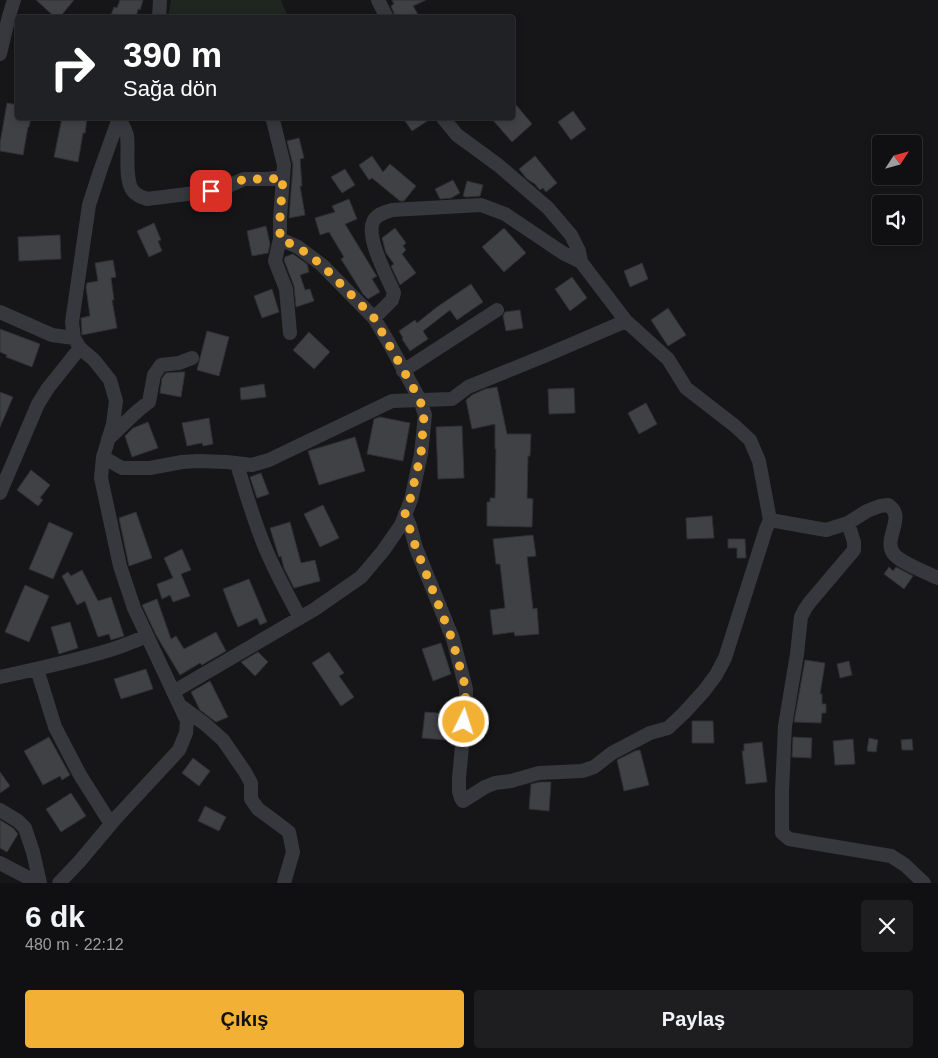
<!DOCTYPE html>
<html lang="tr">
<meta charset="utf-8">
<style>
:root{--surface:#101012;--page:#1e1e20;--text:#f1f3f6;--muted:#9c9d9f;--line:#303032;--accent:#f2b134}
body{margin:0;font-family:Helvetica,sans-serif;background:var(--page);color:var(--text);height:100vh;display:flex;flex-direction:column;font-size:19px;white-space:nowrap}
*{box-sizing:border-box;margin:0}
p{font-size:16px;color:var(--muted)}
.icon{flex:none;width:28px;height:28px;fill:none;stroke:currentColor;stroke-width:2;stroke-linecap:round;stroke-linejoin:round}
.map{position:relative;height:883px;overflow:hidden}
.drawer{display:flex;flex-direction:column;background:var(--surface);flex:1}
.drawer>*{flex:none}
.hud{position:absolute;left:15px;top:15px;width:500px;height:105px;border-radius:5px;box-shadow:0 2px 8px #0003,0 0 0 1px var(--line);background:#202124;color:#fff;overflow:hidden}
.needle{width:32px;rotate:54deg}
.tools{position:absolute;left:872px;top:135px;display:grid;gap:10px}
.tools a{display:grid;place-items:center;width:50px;height:50px;border-radius:5px;background:var(--surface);box-shadow:0 2px 8px #0003,0 0 0 1px var(--line);font-size:25px}
.pin{position:absolute;display:grid;place-items:center;width:42px;height:42px;color:#fff;margin:-21px;border-radius:10px;box-shadow:0 2px 8px #0006}
.me{position:absolute;width:55px;margin:-28px;rotate:4deg;stroke-linejoin:round;filter:drop-shadow(0 0 4px #0008)}
.turn{display:flex;align-items:center;gap:18px;height:105px;padding:0 25px;font-size:22px}
.turn .icon{width:65px;height:65px;stroke-width:2.5}
.turn b{display:block;font-size:35px;line-height:42px}
.round{display:grid;place-items:center;flex:none;width:52px;height:52px;border-radius:5px;background:var(--page)}
.summary{display:flex;align-items:center;justify-content:space-between;height:85px;padding:0 25px}
h1{font-size:30px;font-weight:600;line-height:38px}
.primary-button{display:flex;gap:10px;margin-top:auto;padding:10px 25px}
.primary-button a{flex:1;height:58px;border-radius:5px;background:var(--accent);color:#111;font-size:20px;font-weight:600;line-height:58px;text-align:center}
.primary-button a+a{background:var(--page);color:var(--text)}
.map>svg:first-child{display:block}
.green{fill:#1e261f}
.building{fill:#404145;stroke:#303034}
.lines{fill:none;stroke-linecap:round;stroke-linejoin:round}
.minor{stroke:#37383d;stroke-width:14}
.route{stroke:#f2b134;stroke-width:9;stroke-dasharray:0 16.2}
</style>
<div class="map">
<svg width="938" height="883" viewBox="0 0 938 883">
<rect width="100%" height="100%" fill="#161618"/>
<path class="green" d="M171,0H281L288,17H168Z"/>
<path class="building" d="M36,0H74L59,18H56Z
M120,0H143L140,10L138,9L136,18H110L114,7L117,8Z
M392,0H426L413,6L420,18H396L391,6L394,4Z
M512,100L532,124L512,142L491,118H512Z
M7,103L18,105V118H31L29,127H28L23,155L0,151V143Z
M573,111L586,129L571,140L558,122Z
M62,118H87L85,133H83L78,162L54,157Z
M403,118H432L412,131Z
M299,138L304,158L300,159L302,186H300L305,215L289,218L293,165L287,141Z
M372,156L383,172L390,164L416,186L404,201H400L372,178L369,180L359,165Z
M535,156L557,183L546,192L543,188L540,190L534,183H533L526,178L519,169Z
M345,169L355,185L342,193L331,177Z
M453,180L460,193L451,198L440,199L435,189Z
M467,181L483,185L480,196L466,197L463,196Z
M349,199L357,219L345,224L376,275L377,276L372,279L380,292L368,299L363,294L341,259L344,257L329,232L320,235L315,218L335,212L332,206Z
M154,223L161,240L158,241L162,251L149,257L137,231Z
M266,226L270,244L268,253L252,256L247,231Z
M395,228L406,243L403,246L406,250L402,254L416,273L400,285L391,266L394,264L386,253L382,238Z
M504,228L526,253L504,272L482,247Z
M60,235L61,259L19,261L18,237Z
M293,254L307,264L309,272L300,275L305,290L310,289L314,301L296,307L294,286L284,260L285,257Z
M113,260L116,277L111,278L114,300H112L117,328L82,335L81,318L90,316L86,287L87,283L98,281L95,263Z
M642,263L648,279L630,287L624,271Z
M572,277L587,298L570,311L555,289Z
M471,284L483,302L457,320L450,310L423,331L428,339L410,351L402,339L403,338L399,331L415,320L417,323L437,307Z
M272,289L279,312L262,318L254,296Z
M668,308L686,335L668,346L651,320Z
M520,310L523,328L506,331L503,316L505,312Z
M0,329L40,344L32,367L6,357L7,355L0,352Z
M207,331L229,337L219,376L197,370Z
M309,332L330,352L314,369L293,350Z
M180,372H185L181,397L160,393L162,378L166,373Z
M264,384L266,397L241,400L240,388Z
M497,387L507,434H531L530,456H528L527,498L533,499L532,527L487,526V502H490V498H495L496,449H495V424L472,429L466,400L472,395L485,389Z
M574,388L575,413L549,414L548,389Z
M0,392L13,397L0,427Z
M646,403L657,424L639,434L628,413Z
M380,417L410,423L403,461L367,454L374,419Z
M209,418L213,444L203,446L202,443L187,446L182,423Z
M148,422L158,448L132,457L125,436L133,428Z
M462,426L464,478L438,479L436,427Z
M355,437L365,471L319,485L308,451Z
M31,470L50,485L40,498L43,500L38,506L17,490Z
M261,473L269,494L257,498L250,477Z
M323,505L339,538L320,547L304,514Z
M136,512L152,558L129,566L119,518Z
M712,516L714,538L687,539L686,518Z
M49,522L73,533L53,579L29,569Z
M290,522L301,563L315,560L320,581L294,588L284,568L281,556L279,557L278,554L270,528Z
M533,535L536,556L527,557L533,609L537,608L539,634L515,636L514,632L493,635L490,610L505,608L500,564H496L493,539Z
M728,539H745L746,558H737V548H728Z
M182,549L191,570L181,574L190,596L173,602L170,595L162,599L157,584L173,578L164,558Z
M889,567L893,571L896,567L913,576L904,589L884,574Z
M82,570L98,601L111,597L124,636L111,640L109,634L98,637L85,601L77,605L62,576L68,572L71,576Z
M249,579L267,622L260,625L257,618L238,627L232,613L223,589Z
M25,585L49,596L29,642L5,632Z
M157,599L171,639L176,636L184,649L216,632L226,651L202,665L200,663L180,675L156,635L142,605Z
M70,622L78,648L59,654L51,627Z
M441,643L451,674L433,681L422,649Z
M258,652L268,662L255,676L241,662Z
M329,652L344,673L339,676L354,697L341,706L312,663Z
M805,660L825,663L820,694H822V704H826V713H822L821,723L794,722Z
M849,661L852,675L840,678L837,664Z
M146,669L153,689L121,699L114,679Z
M210,681L228,717L216,722L200,710L191,692Z
M425,712L449,714L446,740L422,738Z
M692,721H713L714,743H692Z
M49,737L70,775L62,780L60,776L43,785L24,751Z
M793,737L812,738L811,758L792,757Z
M869,738L878,740L876,752L867,751Z
M853,739L855,764L835,765L833,741Z
M912,739L913,750H902L901,740Z
M762,742L767,782L746,784L742,751H744V744Z
M640,750L649,785L624,791L617,760L635,751Z
M193,758L210,771L199,786L182,773Z
M0,772L10,786L0,793Z
M540,782H551L549,811L529,809L531,784Z
M71,793L86,816L61,832L46,809Z
M205,806L226,817L219,831L198,821Z
M0,820L13,828L18,834L7,852L0,848Z"/>
<g class="lines">
<path class="minor" d="M378,0L387,18
M159,18L160,0
M0,54L9,16L14,0
M119,118C122,124 126,130 127,136C129,150 124,180 133,191C137,196 142,197 147,199L211,191L226,187L244,179H268L283,177
M272,118L274,124L284,165L280,218V239L275,261L286,289L290,333
M443,118L457,135L498,165L548,208L571,235L579,251L581,262
M0,312L52,335L74,338
M374,318L392,300L394,293C387,276 366,238 373,222C376,214 385,212 392,210L481,205L505,214L563,253L581,262L626,321L668,359L686,388L735,426L750,440L759,461L770,520L766,529L725,658L716,675L704,691L684,713L668,728L650,733L612,753L594,767L582,771L539,773L511,781L495,783L485,787L463,801L461,798L459,791V778L466,704V689L453,639L416,548L410,526L405,514
M403,371L497,310
M108,439C122,427 133,413 149,402L154,375L161,365L179,363L192,358
M103,457L122,468H150L182,462L197,461L227,462L252,465L269,460L392,401L452,399L468,387L549,354L626,321
M237,464C245,491 253,518 264,545C274,570 287,593 300,618
M0,493L38,404L48,388L80,348
M770,520L826,530L848,523L867,511L880,506L888,505C907,517 883,537 893,553C899,562 927,573 938,578
M848,523L854,542V550L810,602L805,609L801,617L797,654L785,726L782,791V833L789,839L891,856L905,865L924,883
M37,669L55,727L80,775L111,824
M0,677C37,669 74,661 110,650C123,646 135,641 147,636
M173,692L315,609L361,577L383,551L401,525L411,500L421,454L425,415L420,400L389,343L374,318L322,265L298,247L280,239
M182,707L205,724L223,740L245,772L251,783V799L258,809L269,817L289,832L293,852L284,883
M0,810L18,821L25,828L33,852L40,883
M0,863L38,883
M59,883L79,862L116,818L179,750L186,733L187,721L134,608L120,566L101,478L103,457L113,424L116,401L110,380L94,360L80,348L74,338L72,322L89,205L100,171L119,118"/>
</g>
<g class="lines">
<path class="route" d="M211,191L226,187L244,179H268L283,178L280,218V239L298,247L322,265L374,318L388,343L420,400L424,415L421,454L410,500L405,514L416,548L452,639L466,689L464,722"/>
</g>
</svg>
<div class="tools">
<a><svg class="needle" viewBox="-14 -14 28 28"><path d="M0-13l5 13h-10z" fill="#e53935"/><path d="M0 13l5-13h-10z" fill="#9c9d9f"/></svg></a>
<a><svg class="icon" aria-label="sound" viewBox="0 0 24 24"><path d="M4 9h4l5-4v14l-5-4H4zM17 9q2 3 0 6"/></svg></a>
</div>
<div class="pin" style="left:211px;top:191px;background:#d93025"><svg class="icon" aria-label="arrive" viewBox="0 0 24 24"><path d="M6 21V4h12l-3 4 3 4H6"/></svg></div>
<svg class="me" style="left:464px;top:722px" viewBox="-20 -20 40 40"><circle r="17" fill="#f2b134" stroke="#fff" stroke-width="3"/><path d="M0-11L8 9 0 5-8 9z" fill="#fff"/></svg>
<div class="hud">
<div class="turn"><svg class="icon" aria-label="right" viewBox="0 0 24 24"><path d="M7 20v-9h11M14 6l5 5-5 5"/></svg><div><b>390 m</b>Sağa dön</div></div>
</div>
</div>
<section class="drawer">
<div class="summary"><div><h1>6 dk</h1><p>480 m · 22:12</p></div><a class="round"><svg class="icon" aria-label="close" viewBox="0 0 24 24"><path d="M6 6l12 12M18 6L6 18"/></svg></a></div>
<div class="primary-button"><a>Çıkış</a><a>Paylaş</a></div>
</section>
